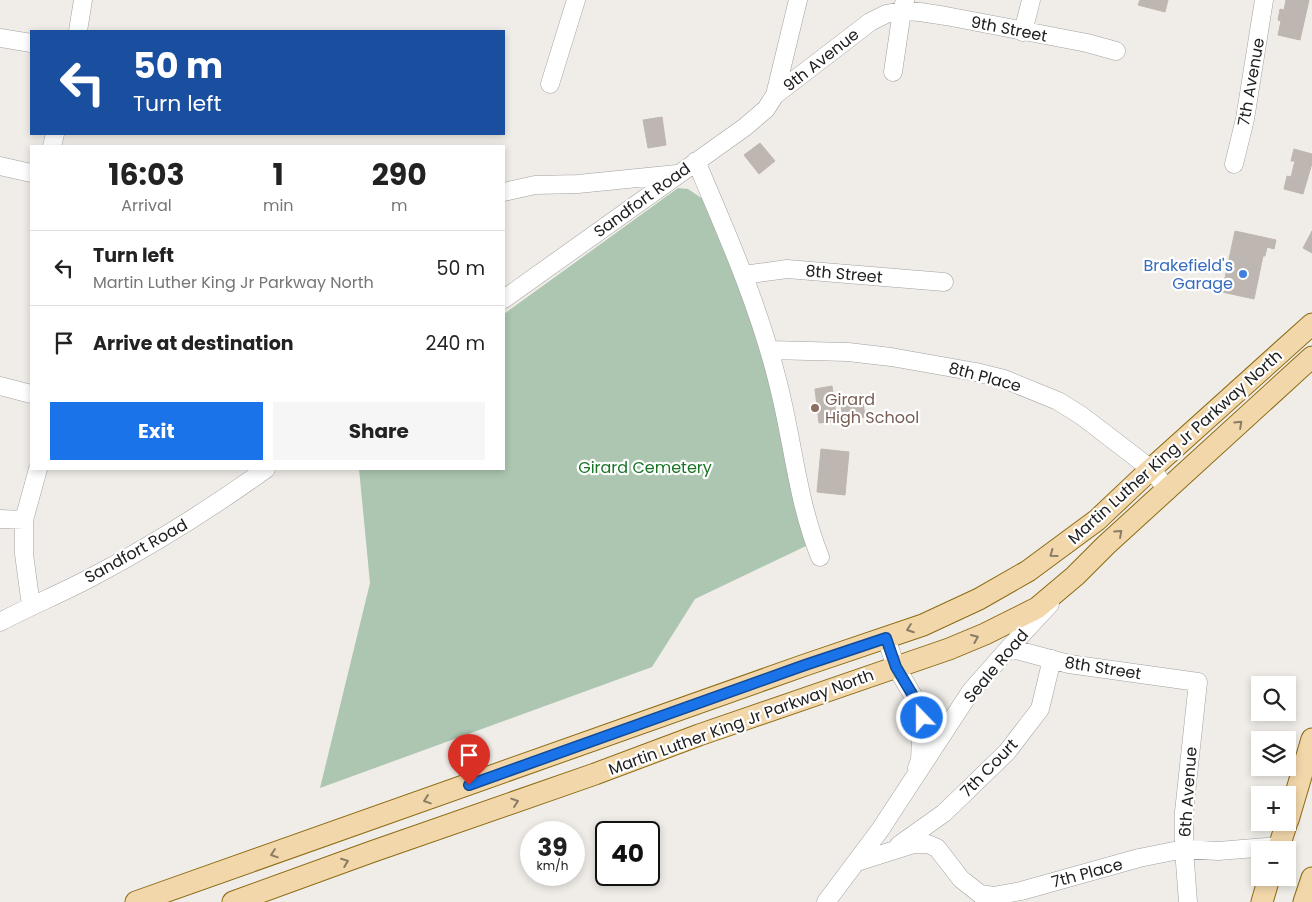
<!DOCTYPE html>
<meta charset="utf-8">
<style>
:root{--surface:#fff;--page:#f6f6f6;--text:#222;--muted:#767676;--line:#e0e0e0;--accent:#1a73e8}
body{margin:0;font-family:Poppins,sans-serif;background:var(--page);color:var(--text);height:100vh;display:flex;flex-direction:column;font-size:19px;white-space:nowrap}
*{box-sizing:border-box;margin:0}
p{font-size:16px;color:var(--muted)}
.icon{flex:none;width:28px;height:28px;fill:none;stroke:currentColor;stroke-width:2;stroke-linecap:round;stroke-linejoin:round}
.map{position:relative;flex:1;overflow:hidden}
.sheet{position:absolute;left:30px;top:145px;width:475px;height:325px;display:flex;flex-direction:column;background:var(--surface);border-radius:0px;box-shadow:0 2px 8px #0003}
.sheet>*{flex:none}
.banner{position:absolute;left:30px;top:30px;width:475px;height:105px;border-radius:0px;box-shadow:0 2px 8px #0003;background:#1a4fa0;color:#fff;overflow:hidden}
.buttons{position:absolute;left:1251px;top:676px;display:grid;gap:10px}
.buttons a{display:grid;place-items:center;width:45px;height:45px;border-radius:0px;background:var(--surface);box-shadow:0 2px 8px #0003;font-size:25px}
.speed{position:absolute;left:520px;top:821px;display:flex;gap:10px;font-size:25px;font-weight:700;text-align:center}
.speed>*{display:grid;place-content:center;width:65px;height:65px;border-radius:50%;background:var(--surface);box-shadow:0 2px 8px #0003;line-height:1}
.speed small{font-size:12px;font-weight:400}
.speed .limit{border:2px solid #111;border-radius:8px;background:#fff;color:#111}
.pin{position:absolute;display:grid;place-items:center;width:42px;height:42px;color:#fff;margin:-51px -21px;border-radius:50% 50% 50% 0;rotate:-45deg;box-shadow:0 0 5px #0007}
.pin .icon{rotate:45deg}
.me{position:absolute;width:55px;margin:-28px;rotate:338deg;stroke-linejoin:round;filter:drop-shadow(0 0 4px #0008)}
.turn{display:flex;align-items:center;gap:18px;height:105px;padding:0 20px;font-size:22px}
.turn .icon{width:65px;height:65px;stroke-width:2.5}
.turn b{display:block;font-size:35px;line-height:42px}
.eta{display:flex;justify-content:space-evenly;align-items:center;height:85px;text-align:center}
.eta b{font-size:30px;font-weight:700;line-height:35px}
.cta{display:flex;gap:10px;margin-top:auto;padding:10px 20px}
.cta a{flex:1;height:58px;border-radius:0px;background:var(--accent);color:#fff;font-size:20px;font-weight:700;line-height:58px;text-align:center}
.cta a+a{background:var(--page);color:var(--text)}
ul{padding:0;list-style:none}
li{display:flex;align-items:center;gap:15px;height:75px;padding:0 20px;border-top:1px solid var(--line)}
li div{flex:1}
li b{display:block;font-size:19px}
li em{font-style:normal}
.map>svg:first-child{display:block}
.cemetery{fill:#acc6b1}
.building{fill:#bdb6b1;stroke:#c0b6ac}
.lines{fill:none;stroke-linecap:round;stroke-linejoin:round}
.minor-casing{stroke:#a1a1a1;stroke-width:19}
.major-casing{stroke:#8b6a11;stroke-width:23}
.minor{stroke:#fff;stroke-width:18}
.major{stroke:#f2d7ab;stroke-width:21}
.oneway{stroke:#897c66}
.route-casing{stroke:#114b97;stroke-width:12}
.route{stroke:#1a73e8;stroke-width:9}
.shop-dot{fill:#3f7fe0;stroke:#fff;stroke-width:2}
.education-dot{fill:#8d6e63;stroke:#fff;stroke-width:2}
.labels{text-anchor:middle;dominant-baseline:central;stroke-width:4.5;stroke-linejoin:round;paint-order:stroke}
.street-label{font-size:16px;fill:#202020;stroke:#fff}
.shop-label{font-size:16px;fill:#366cbe;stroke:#fff;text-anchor:end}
.education-label{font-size:16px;fill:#785e54;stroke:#fff;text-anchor:start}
.park-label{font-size:16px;fill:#197426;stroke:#fff}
</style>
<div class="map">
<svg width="1312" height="902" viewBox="0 0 1312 902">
<rect width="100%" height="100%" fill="#f0ede8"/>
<path class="cemetery" d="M678,188L688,189L703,199L738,282L770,383L806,546L695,599L652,667L320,788L370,583L359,469H504V314Z"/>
<path class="building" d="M1140,0H1168L1165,12L1138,5Z
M1286,0H1309L1300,40L1278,35L1281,21L1278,20L1280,9L1284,10Z
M662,117L666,145L648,148L643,120Z
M760,143L775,161L759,174L744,155Z
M1294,149L1312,154V163L1303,194L1284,189L1287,176L1291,177L1295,161H1291Z
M1235,231L1276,240L1274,249L1267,247L1265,256H1263L1254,299L1222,292Z
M1312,231V253L1303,248Z
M832,386L837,421L819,423L815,389Z
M862,394L865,417L843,420L840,397Z
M821,449L849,452L845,495L817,492Z"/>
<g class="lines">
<defs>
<path id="minor" d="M78,31L83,0
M1023,32L1031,0
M0,38L31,43
M893,72L902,11L905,0
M550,84L576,0
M775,95L870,22L886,14L902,11L920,12L946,16L1087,43L1116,51
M52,146L55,134
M696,161C727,234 759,306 778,383C793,441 797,500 820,557
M1234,164L1245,119L1264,0
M0,166L31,173
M504,192L535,185L578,184L677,174
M744,275L787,269L944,282
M504,299L745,127L766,109L775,95L798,0
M769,350L848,352L891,357L976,372L1004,379L1058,401L1082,416L1151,469L1168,490
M0,386L31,394
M0,519L24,520
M31,606L24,554V520L38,469
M0,622C30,606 62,593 92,577C153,545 210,509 266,469
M886,638L896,667L918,704L922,718L920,760L917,768
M1009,648L1069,664L1198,682L1184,812V849L1188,902
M899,845L944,813L1007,752L1040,709L1052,659
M857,862L914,844H928L937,848L961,879L980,894L993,896L1021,891L1139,858L1184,849L1218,851L1280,846
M826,902L880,830L971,691L1009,648L1050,604"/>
<path id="major" d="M1288,820L1312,739
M1278,850L1287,822
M136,902L805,665L923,625L979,599L1028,571L1097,520L1151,469L1312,324
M233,902L371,852L595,774L699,735L949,649L985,634L1037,608L1075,576L1106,545L1312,357
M1262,902L1269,878
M1304,902L1312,878"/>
</defs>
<use href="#minor" class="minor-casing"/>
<use href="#major" class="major-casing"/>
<use href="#minor" class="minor"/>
<use href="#major" class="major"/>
</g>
<defs><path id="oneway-chevron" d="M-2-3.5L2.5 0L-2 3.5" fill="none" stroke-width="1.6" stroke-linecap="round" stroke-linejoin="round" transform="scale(1.25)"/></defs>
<g class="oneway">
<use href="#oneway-chevron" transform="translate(1239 424) rotate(-43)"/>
<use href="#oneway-chevron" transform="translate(1119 533) rotate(-42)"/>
<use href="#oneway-chevron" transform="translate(1053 554) rotate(144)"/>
<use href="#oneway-chevron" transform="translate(910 629) rotate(160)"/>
<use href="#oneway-chevron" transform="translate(975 638) rotate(-23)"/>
<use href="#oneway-chevron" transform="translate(427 800) rotate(161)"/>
<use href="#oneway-chevron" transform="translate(515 802) rotate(-19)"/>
<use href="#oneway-chevron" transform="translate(274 854) rotate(161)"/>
<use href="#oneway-chevron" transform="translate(345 862) rotate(-21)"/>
</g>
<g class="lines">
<defs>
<path id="route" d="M469,785L805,665L886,638L896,667L918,704L922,718"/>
</defs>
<use href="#route" class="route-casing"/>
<use href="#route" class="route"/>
</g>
<circle class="shop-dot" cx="1243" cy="274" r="5"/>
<circle class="education-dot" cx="815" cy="408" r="5"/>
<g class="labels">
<g class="street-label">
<text transform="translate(1009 29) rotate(11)">9th Street</text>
<text transform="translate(821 60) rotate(-38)">9th Avenue</text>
<text transform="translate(1251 82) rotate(-80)">7th Avenue</text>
<text transform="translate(642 200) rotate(-36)">Sandfort Road</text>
<text transform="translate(844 274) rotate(5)">8th Street</text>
<text transform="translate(985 377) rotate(15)">8th Place</text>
<text transform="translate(1175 447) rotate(-42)">Martin Luther King Jr Parkway North</text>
<text transform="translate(136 551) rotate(-29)">Sandfort Road</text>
<text transform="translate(996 666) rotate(-50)">Seale Road</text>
<text transform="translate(1103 668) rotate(9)">8th Street</text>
<text transform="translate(741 722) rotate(-20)">Martin Luther King Jr Parkway North</text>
<text transform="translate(989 768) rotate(-46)">7th Court</text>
<text transform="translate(1188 792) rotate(-86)">6th Avenue</text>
<text transform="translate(1087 873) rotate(-15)">7th Place</text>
</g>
<g class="shop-label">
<text x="1233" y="265">Brakefield's<tspan x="1233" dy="18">Garage</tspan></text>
</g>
<g class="education-label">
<text x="825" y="399">Girard<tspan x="825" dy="18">High School</tspan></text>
</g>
<g class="park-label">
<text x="645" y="467">Girard Cemetery</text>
</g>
</g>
</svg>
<div class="buttons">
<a><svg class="icon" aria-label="search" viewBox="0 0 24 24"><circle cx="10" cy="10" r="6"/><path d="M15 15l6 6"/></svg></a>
<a><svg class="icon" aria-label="layers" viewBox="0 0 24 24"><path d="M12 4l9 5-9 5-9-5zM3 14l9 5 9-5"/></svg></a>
<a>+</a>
<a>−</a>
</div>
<div class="speed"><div>39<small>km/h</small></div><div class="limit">40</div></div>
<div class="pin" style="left:469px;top:785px;background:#d93025"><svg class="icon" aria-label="arrive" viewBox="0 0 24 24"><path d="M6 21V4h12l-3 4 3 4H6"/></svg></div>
<svg class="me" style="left:922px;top:718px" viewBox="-20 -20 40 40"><circle r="17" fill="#1a73e8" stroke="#fff" stroke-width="3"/><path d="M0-11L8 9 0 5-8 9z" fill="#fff"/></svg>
<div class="banner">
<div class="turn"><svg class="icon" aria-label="left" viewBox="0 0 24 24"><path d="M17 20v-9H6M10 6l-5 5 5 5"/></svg><div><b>50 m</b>Turn left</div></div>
</div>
<section class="sheet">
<div class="eta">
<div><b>16:03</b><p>Arrival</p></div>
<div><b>1</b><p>min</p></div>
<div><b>290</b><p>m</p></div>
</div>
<ul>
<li><svg class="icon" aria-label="left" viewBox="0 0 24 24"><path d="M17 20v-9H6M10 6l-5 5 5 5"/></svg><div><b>Turn left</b><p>Martin Luther King Jr Parkway North</p></div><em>50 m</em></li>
<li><svg class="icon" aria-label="arrive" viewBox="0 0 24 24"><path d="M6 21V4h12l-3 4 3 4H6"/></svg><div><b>Arrive at destination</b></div><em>240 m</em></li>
</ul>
<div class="cta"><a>Exit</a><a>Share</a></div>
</section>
</div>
